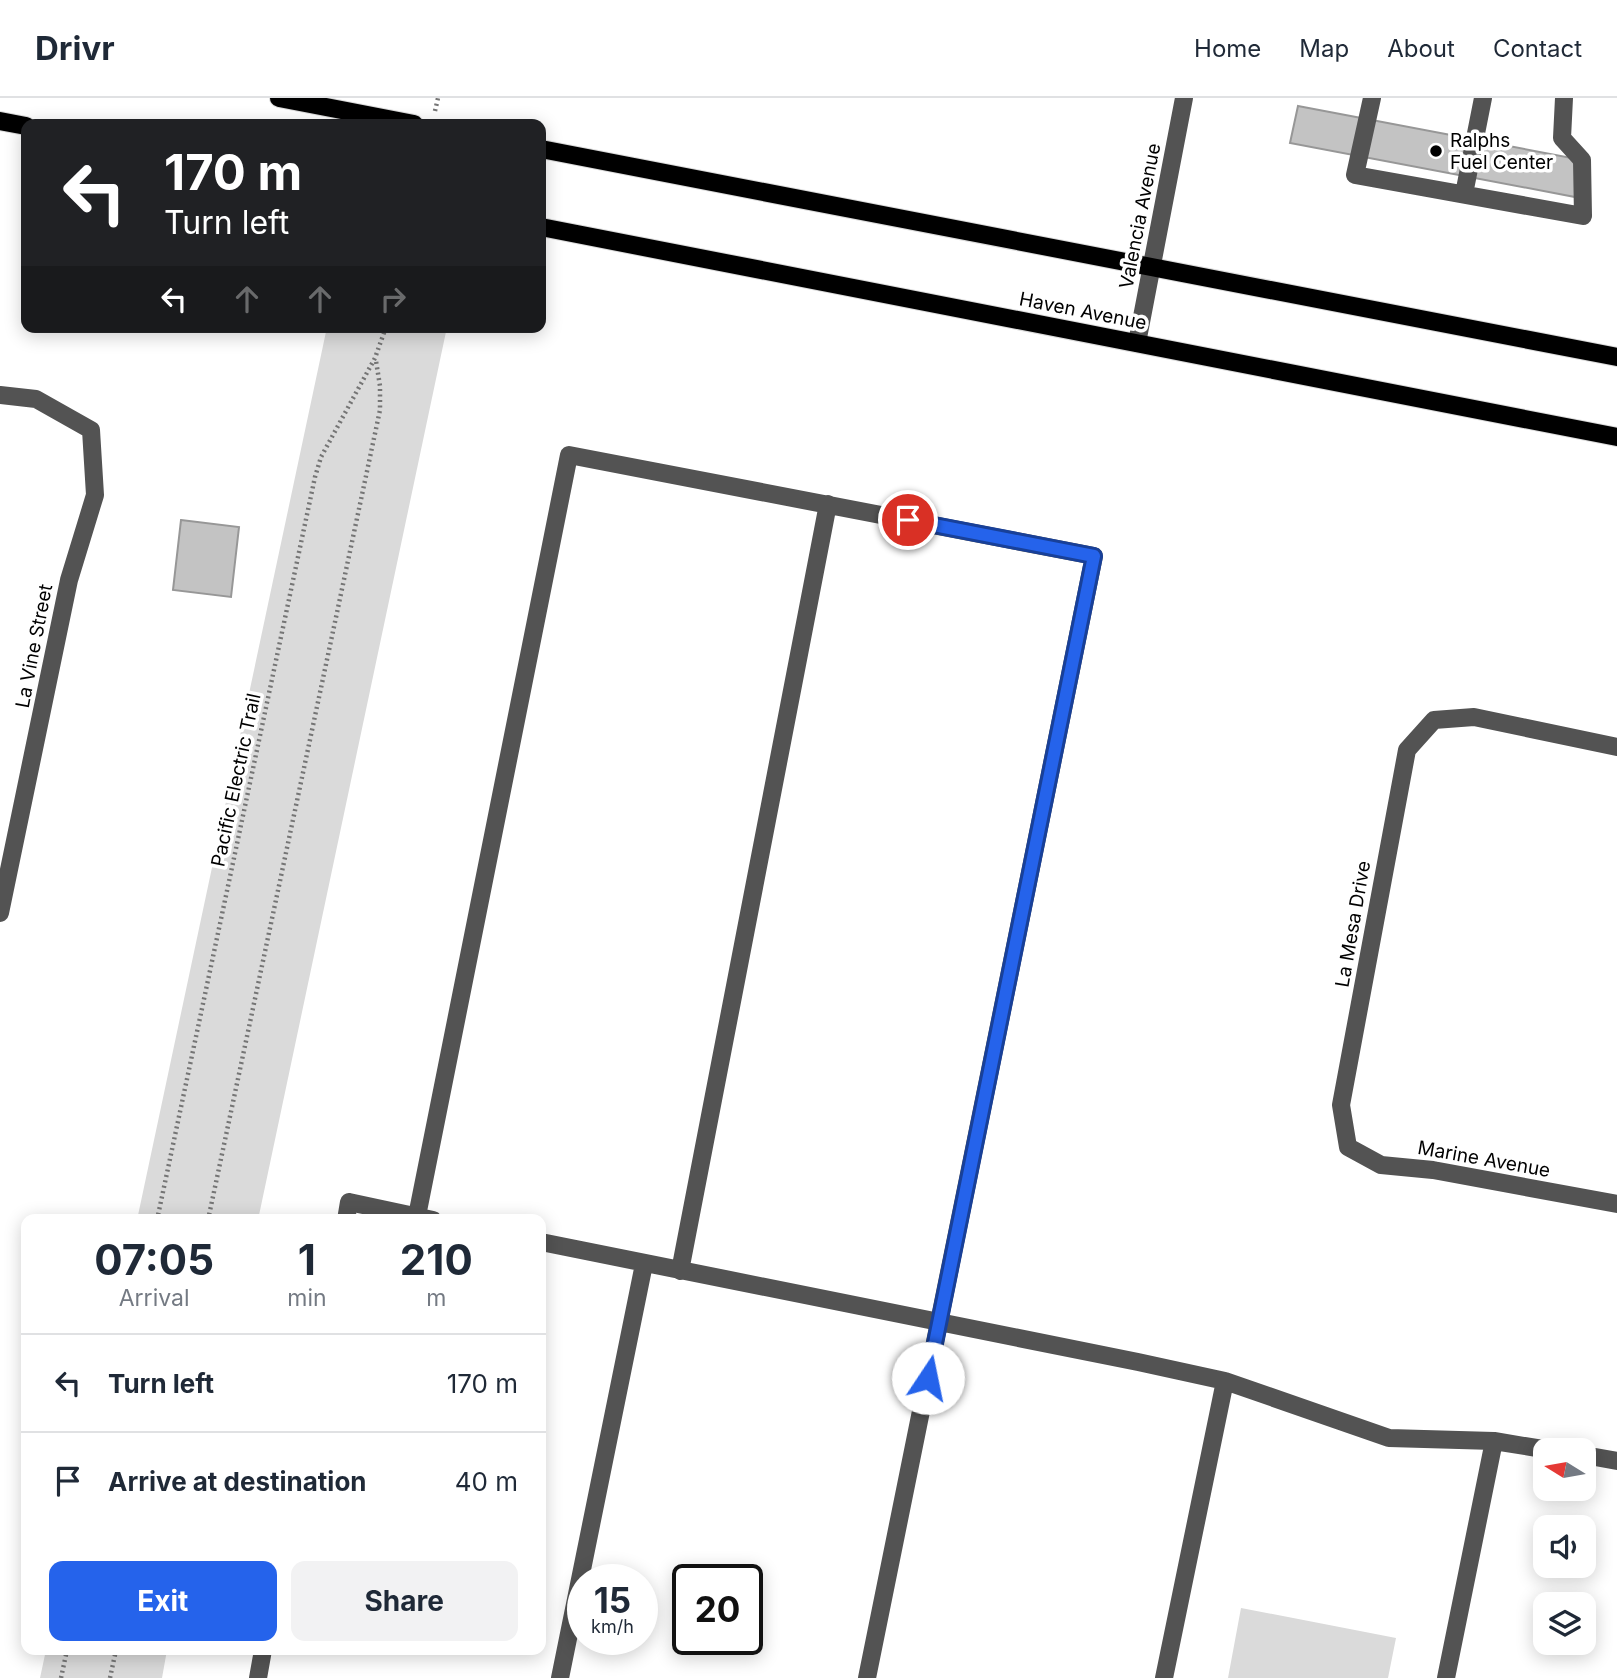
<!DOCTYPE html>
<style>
:root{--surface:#fff;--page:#f2f2f3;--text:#1f2937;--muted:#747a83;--line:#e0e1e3;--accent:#2563eb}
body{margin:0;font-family:Inter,sans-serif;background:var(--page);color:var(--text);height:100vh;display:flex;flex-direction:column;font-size:26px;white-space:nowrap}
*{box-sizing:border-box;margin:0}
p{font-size:23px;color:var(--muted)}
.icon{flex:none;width:38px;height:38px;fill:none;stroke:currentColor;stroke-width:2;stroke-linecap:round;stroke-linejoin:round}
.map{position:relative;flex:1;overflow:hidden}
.drawer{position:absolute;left:21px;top:1116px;width:525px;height:441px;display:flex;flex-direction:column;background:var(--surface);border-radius:14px;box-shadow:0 4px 18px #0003}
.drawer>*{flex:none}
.guide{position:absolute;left:21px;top:21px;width:525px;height:214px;border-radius:14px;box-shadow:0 4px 18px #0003;background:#202124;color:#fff;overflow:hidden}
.needle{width:46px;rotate:281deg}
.tools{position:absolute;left:1533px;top:1340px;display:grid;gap:14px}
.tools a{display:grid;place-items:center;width:63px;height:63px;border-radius:14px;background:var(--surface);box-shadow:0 4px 18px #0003;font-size:35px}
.speed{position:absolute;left:567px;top:1466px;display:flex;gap:14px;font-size:35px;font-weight:700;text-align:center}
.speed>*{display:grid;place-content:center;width:91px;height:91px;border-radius:50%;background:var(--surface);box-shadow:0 4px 18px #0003;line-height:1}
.speed small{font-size:18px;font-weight:400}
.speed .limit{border:4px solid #111;border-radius:10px;background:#fff;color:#111}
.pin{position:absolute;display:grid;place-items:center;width:60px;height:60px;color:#fff;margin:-30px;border:4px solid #fff;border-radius:50%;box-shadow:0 2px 7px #0007}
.me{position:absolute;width:77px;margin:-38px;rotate:11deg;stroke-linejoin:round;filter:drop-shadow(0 0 5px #0008)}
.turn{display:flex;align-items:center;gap:24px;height:147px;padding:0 28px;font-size:32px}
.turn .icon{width:91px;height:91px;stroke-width:2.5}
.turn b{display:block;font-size:49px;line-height:60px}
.lanes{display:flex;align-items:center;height:66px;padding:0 28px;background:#0003;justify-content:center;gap:35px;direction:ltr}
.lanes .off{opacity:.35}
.eta{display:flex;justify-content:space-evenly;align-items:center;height:119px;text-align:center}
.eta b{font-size:42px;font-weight:700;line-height:49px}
.action{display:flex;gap:14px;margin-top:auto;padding:14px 28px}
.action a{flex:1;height:80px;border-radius:14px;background:var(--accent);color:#fff;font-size:28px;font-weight:700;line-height:80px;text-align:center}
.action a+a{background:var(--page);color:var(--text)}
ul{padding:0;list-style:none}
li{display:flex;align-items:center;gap:21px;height:98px;padding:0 28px;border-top:2px solid var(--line)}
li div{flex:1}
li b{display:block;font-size:26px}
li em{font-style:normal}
header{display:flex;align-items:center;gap:42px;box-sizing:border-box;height:98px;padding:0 35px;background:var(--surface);border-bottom:2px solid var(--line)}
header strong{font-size:33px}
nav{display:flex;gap:38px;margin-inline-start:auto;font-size:24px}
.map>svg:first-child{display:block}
.green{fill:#dadada}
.building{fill:#c3c3c3;stroke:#979797;stroke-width:2}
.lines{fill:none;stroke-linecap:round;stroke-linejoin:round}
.major-casing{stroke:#dbdbdb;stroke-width:20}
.path{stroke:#757575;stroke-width:4.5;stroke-dasharray:2 3.5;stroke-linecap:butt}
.minor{stroke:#535353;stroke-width:18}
.major{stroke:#000;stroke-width:18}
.route-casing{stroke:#184099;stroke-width:18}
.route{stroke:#2563eb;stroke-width:12}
.poi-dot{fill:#000;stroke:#fff;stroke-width:2.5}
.labels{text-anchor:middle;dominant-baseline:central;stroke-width:7;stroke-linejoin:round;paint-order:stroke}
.poi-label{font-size:19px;fill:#000;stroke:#fff;text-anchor:start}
.street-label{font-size:19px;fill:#000;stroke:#fff}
</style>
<header>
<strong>Drivr</strong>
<nav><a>Home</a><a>Map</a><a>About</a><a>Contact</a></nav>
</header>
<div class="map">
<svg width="1617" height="1580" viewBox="0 0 1617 1580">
<rect width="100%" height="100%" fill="#fff"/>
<path class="green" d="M327,229H447L258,1122H137Z
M1241,1510L1396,1540L1388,1580H1228Z
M46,1552H167L162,1580H40Z"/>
<path class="building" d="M1298,8L1582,62L1575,99L1290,45Z
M181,422L239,429L231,499L173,492Z"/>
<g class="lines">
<defs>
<path id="major" d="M279,0L414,26
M0,23L26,28
M541,51L1617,259
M541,129L1617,339"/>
</defs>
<use href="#major" class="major-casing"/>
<path class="path" d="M435,13L438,0
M157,1122L315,379L321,359L375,260L386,229
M208,1122L380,312V288L376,263
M61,1580L67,1552
M110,1580L116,1552"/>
<path class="minor" d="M1372,0L1355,77L1583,118L1582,62L1562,40L1564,0
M1464,96L1483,0
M1137,245L1184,0
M0,297L36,301L91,332L95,397L69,482L0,815
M1617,649L1474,619L1434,622L1407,652L1341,1007L1348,1049L1381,1067L1433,1072L1617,1106
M417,1118L569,357L1094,458L867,1580
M346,1122L349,1104L433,1122
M541,1144L1138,1264L1225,1283L1389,1340L1494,1343L1555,1353
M680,1173L828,406
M1584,1357L1617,1363
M258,1580L263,1552
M560,1580L644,1166
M1164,1580L1225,1283
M1446,1580L1494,1343"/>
<use href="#major" class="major"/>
</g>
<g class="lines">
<defs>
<path id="route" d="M908,422L1094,458L928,1280"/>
</defs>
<use href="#route" class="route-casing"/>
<use href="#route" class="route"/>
</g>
<circle class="poi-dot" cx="1436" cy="53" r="7"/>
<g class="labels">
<g class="poi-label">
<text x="1450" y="42">Ralphs<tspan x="1450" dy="22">Fuel Center</tspan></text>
</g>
<g class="street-label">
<text transform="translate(1140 118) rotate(-79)">Valencia Avenue</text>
<text transform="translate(1083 213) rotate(11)">Haven Avenue</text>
<text transform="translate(34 548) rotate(-79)">La Vine Street</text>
<text transform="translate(236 682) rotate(-78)">Pacific Electric Trail</text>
<text transform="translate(1353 826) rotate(-80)">La Mesa Drive</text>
<text transform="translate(1484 1061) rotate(10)">Marine Avenue</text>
</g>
</g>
</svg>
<div class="tools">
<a><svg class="needle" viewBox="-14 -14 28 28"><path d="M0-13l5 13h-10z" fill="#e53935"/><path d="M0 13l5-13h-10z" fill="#747a83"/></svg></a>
<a><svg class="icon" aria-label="sound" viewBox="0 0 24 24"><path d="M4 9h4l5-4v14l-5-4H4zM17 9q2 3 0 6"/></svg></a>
<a><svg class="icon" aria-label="layers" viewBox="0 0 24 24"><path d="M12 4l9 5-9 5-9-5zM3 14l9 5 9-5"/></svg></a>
</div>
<div class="speed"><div>15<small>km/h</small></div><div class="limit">20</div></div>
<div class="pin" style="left:908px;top:422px;background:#d93025"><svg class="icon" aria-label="arrive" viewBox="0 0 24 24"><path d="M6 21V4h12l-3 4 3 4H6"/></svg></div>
<svg class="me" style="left:928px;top:1280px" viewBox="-20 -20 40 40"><circle r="19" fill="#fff"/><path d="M0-13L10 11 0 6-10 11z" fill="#2563eb"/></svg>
<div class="guide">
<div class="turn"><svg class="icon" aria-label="left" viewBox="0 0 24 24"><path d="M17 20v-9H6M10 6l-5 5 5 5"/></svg><div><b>170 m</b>Turn left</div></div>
<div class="lanes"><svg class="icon" aria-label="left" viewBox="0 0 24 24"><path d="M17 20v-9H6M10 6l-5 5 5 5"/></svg><svg class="icon off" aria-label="ahead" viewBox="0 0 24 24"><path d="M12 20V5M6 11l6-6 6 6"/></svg><svg class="icon off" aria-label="ahead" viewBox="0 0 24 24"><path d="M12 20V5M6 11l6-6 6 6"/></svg><svg class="icon off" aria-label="right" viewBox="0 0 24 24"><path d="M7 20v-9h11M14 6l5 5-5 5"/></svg></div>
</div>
<section class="drawer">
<div class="eta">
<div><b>07:05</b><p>Arrival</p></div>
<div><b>1</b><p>min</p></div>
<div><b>210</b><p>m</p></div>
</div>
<ul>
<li><svg class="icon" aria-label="left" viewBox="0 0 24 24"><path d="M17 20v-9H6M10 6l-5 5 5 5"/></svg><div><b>Turn left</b></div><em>170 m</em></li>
<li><svg class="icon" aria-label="arrive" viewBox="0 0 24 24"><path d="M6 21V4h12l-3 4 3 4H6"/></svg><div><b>Arrive at destination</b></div><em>40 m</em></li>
</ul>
<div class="action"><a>Exit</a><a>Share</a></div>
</section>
</div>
